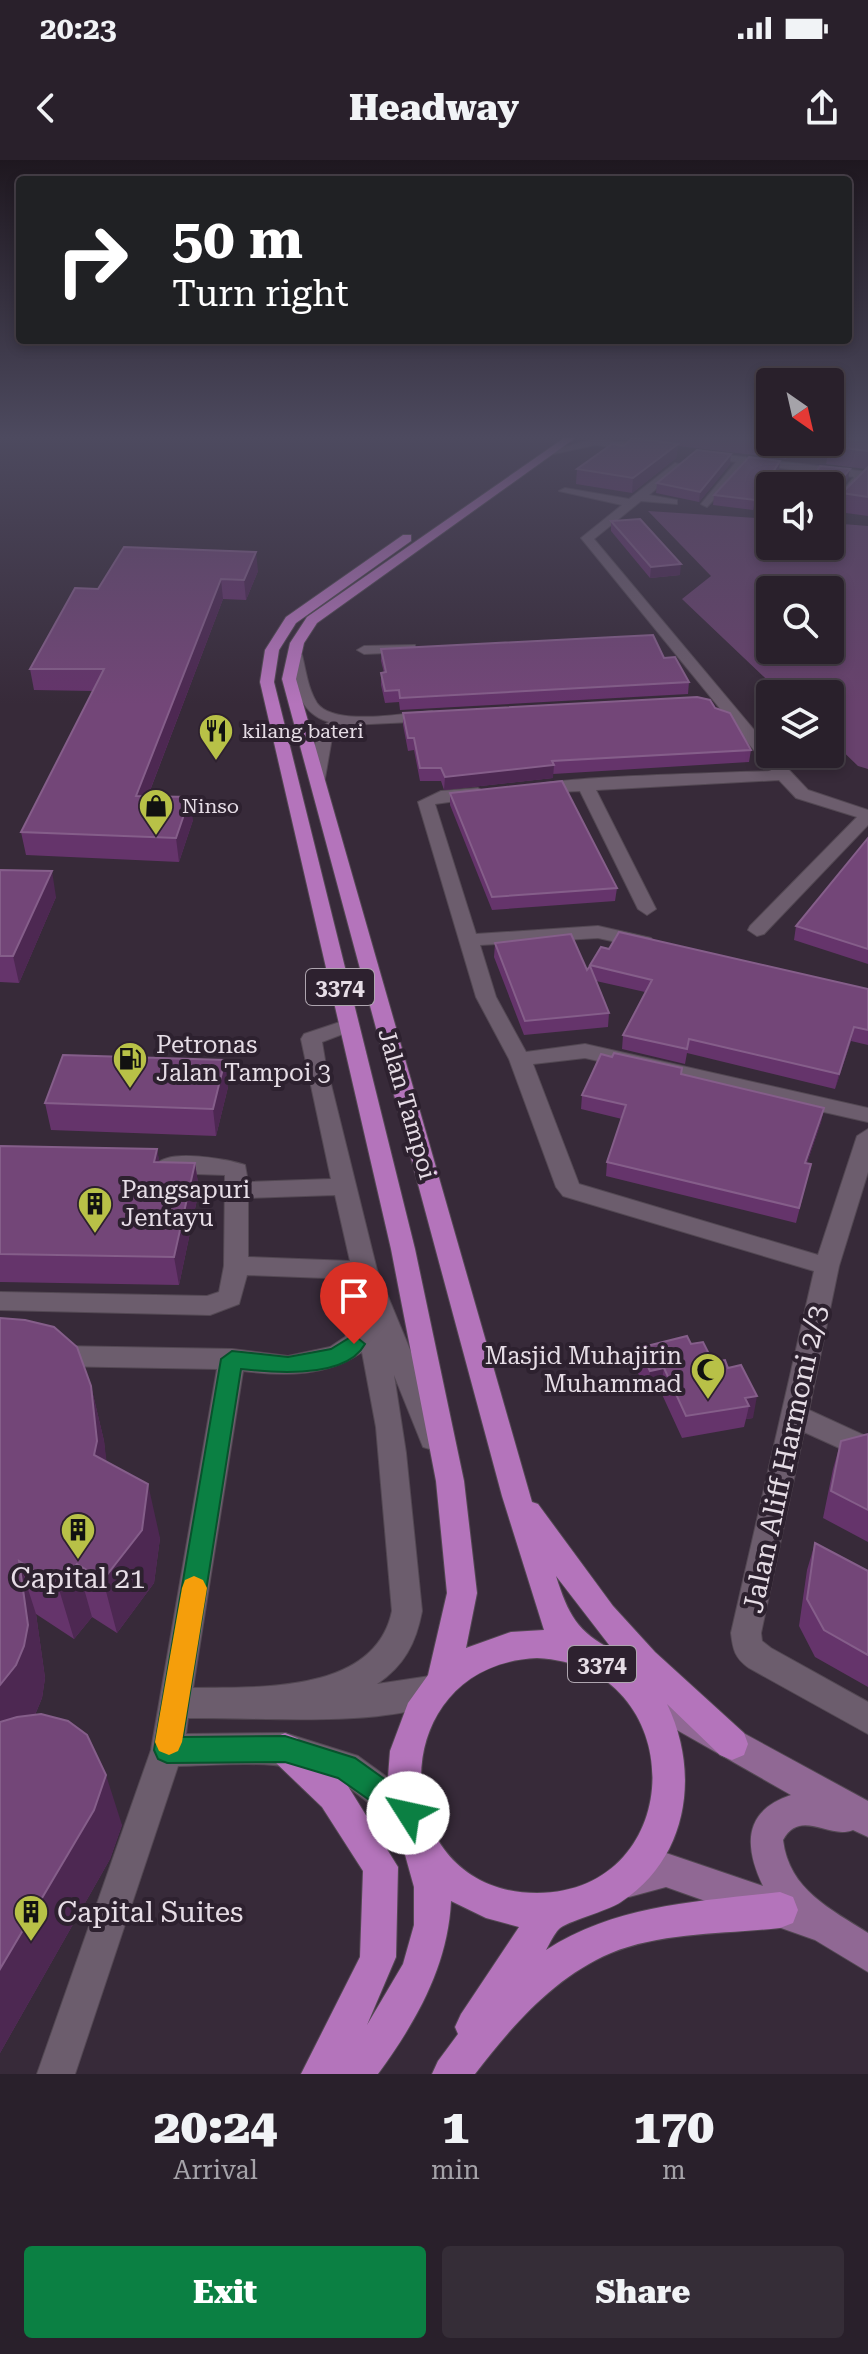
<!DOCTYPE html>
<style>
:root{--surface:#29202b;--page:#352d37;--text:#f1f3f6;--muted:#a5a3a9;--line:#453e47;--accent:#0b8043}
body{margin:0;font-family:"Roboto Serif",serif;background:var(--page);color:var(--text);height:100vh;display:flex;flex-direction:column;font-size:30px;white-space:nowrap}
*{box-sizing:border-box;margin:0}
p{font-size:26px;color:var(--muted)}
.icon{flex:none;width:44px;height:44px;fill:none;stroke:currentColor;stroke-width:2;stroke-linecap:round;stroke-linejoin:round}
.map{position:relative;height:1914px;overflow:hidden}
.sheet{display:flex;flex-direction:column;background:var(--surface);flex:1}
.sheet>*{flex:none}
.hud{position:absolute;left:16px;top:16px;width:836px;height:168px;border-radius:8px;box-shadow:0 4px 12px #0003,0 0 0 2px var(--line);background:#202124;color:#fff;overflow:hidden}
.needle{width:52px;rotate:146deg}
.buttons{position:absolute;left:756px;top:208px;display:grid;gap:16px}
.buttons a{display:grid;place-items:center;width:88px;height:88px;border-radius:8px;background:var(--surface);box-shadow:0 4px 12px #0003,0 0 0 2px var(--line);font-size:40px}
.pin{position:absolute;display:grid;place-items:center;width:68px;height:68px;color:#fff;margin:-82px -34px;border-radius:50% 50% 50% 0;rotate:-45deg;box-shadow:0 0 8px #0007}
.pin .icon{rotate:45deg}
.me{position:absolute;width:88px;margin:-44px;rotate:305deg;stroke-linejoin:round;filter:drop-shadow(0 0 6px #0008)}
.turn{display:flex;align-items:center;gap:28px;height:168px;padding:0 24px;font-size:36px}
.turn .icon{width:104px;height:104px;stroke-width:2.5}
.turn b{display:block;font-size:56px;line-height:68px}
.eta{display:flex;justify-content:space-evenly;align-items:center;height:136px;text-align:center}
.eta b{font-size:48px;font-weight:800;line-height:56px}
.action{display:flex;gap:16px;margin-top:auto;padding:16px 24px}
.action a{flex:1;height:92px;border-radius:8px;background:var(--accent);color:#fff;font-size:32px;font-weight:800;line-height:92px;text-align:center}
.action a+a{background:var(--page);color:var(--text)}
.status{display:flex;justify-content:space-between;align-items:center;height:56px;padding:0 40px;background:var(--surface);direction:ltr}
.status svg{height:22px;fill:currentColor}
header{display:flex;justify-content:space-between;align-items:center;height:104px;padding:0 24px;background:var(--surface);font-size:36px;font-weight:800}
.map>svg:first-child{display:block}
.green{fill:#68426d;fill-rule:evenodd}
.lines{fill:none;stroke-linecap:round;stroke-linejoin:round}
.stream{stroke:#614464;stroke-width:4}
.minor-casing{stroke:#534853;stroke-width:2}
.secondary-casing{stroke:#534853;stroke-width:2}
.primary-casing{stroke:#534853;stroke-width:2}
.minor{fill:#6c5d6d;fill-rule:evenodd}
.secondary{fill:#906894;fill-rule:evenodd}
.primary{fill:#b474bb;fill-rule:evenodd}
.wall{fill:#65346b}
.shaded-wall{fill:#4d2852}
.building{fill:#734678;stroke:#855e8a;stroke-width:2}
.route{fill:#0b8043;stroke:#07532c;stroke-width:2}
.slow{fill:#f59e0b}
.labels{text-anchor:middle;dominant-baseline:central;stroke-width:8;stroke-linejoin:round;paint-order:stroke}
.far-poi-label{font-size:20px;fill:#e6dde6;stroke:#2d212f;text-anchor:start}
.shield{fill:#2d212f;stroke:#aea5af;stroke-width:2}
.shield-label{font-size:22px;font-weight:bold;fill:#e6dde6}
.poi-label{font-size:24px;fill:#e6dde6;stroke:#2d212f;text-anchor:start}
.street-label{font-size:24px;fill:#e6dde6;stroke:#2d212f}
.near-street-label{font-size:28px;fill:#e6dde6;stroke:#2d212f}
.near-poi-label{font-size:28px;fill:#e6dde6;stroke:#2d212f}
</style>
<div class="status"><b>20:23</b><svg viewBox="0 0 49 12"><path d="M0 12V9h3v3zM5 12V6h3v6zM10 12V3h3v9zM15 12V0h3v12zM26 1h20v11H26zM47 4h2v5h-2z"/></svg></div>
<header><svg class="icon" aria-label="back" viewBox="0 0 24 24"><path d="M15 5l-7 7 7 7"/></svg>Headway<svg class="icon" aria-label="share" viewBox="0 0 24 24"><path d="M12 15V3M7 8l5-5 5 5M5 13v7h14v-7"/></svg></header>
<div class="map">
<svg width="868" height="1914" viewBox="0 0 868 1914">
<rect width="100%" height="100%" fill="#372a39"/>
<path class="green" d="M648,351L770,359V386H830V363L868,366V609L858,606L830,579V534H782L682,439L711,416ZM770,430H830V490H770Z"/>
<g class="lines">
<path class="stream" d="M805,282L838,286"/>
<defs>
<path id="minor" d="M595,279L652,286L657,289L652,292L595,285L549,295L544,292Z
M702,292L868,312V318H863L830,358V346L854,317L747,304L707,347L701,344L736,302L698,297Z
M675,303L684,305L649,335L677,340V344L641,341L594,379L770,589V594H774L808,630L868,650V665L764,774L757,776L748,770L750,766L857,657L796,638L779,620L596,630L656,749L647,755L638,749L580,631L536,633L528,628C541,616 738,613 771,611L581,378L622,345L559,331L565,328L629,339Z
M415,485V491L410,492L364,494L357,490L364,486Z
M295,491L302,495C306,511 308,529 317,543C334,567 405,553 432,551L440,556L432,561L349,565L333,572L325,618L323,621H311L309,618L318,569L329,562C298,553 294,523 288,495Z
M478,628L486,633L484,637L435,644L476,774L598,766L651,778L654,782L644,788L598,778L480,785L496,837L526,892L585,884L868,948V962L585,898L533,904L579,1024L818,1095L857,976L868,969V1012L839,1106L809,1250L868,1277V1301L804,1272L761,1473L762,1481L771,1488L868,1542V1574L749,1508C735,1498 733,1490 731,1473L814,1111L563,1036L556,1027L509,899L476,837L418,642L441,631Z
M349,859L359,865L356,869L322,882L325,900L377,1110L447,1279L443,1287L433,1290L423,1287L394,1215L406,1293L422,1451C416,1483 404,1506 377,1524L430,1516L441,1520L446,1531L441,1542C375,1568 261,1557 188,1558L186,1574L285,1573L358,1596L420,1641L425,1653L420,1665L408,1670C381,1659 363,1633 337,1621C289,1597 230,1605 178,1606L75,1914H37L151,1590L217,1209L0,1205V1185L232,1189L288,1196L330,1187L345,1177L355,1159L352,1119L247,1115L239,1144L210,1155L0,1150V1132L207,1136L219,1132L224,1106L225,1015L167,1013L156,1005C167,988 228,999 245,1005L248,1022L331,1019L301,879L304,874ZM335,1035L350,1101L248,1097V1038ZM362,1192L376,1267L392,1451C375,1534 258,1527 193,1528L243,1211C285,1216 326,1217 362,1192Z"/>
<path id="secondary" d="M644,1519L868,1641V1677L853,1670C829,1680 801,1648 783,1680C789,1730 831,1749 868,1773V1812L815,1780L666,1727L629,1737L617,1732L612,1720L617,1708L666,1693L763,1726C744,1686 743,1651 791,1635L633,1545L628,1534L633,1523Z"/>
<path id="primary" d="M567,276H578L317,463L304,483L296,519L532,1342L538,1344L613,1446L655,1492L744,1573L748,1584L744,1595L732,1600L720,1595L667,1544C700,1612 689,1698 621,1742C608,1751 565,1762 559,1769C554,1774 550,1783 546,1790C618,1744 697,1742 780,1732L793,1737L798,1750L793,1763L780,1768C726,1774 662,1772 611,1793C554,1817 511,1867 475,1914H432L438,1901L458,1874L455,1867L461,1854L519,1767L486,1758L451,1741C448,1806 416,1862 378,1914H301L360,1797L363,1711L322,1647L273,1600L269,1589L273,1578L285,1573L297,1578L346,1623L398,1707L396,1797L367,1865L403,1804L414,1765V1727L387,1630L390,1591L408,1543L428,1515L447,1433L436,1321L391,1089L260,522L265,490L286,457L403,375H411V381L296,463L279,490L274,522L415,1089L464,1321L477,1433L466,1488L511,1472L544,1470L502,1336L282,519L290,483L307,457ZM556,1416L613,1490C577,1472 568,1454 556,1416ZM537,1498C692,1505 690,1732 537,1733C385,1733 380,1505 537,1498Z"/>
</defs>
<use href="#minor" class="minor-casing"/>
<use href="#secondary" class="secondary-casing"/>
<use href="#primary" class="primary-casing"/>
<use href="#minor" class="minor"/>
<use href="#secondary" class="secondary"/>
<use href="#primary" class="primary"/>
</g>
<path class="wall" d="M642,276H770V282H797L786,299L678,286L676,298L632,333L576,324L577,309L624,286L641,279Z
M868,276V356L839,352L842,333L866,309L826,304L829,286L858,280Z
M730,304L699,342L656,333L657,323Z
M779,311L753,350L713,345L714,335Z
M611,361L680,415L650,418L611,371Z
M258,411L246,440L223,439L148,636L193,660L179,702L26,695L21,672L93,531L34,530L30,509L98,429Z
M381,489L664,498L689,522L688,534L400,550L399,542L385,543L381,525V513H384L381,501Z
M715,548L751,590L749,602L553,614V618L444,630L441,621H420L414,590L408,591L403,565V553Z
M450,633L617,728L615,741L492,750L450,645Z
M868,678V804L794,780L796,766Z
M0,710L56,737L19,823L0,822Z
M495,783L587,810L601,787L868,829V885L851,881L835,929L687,893L685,904L622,889L623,875L645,832L596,821L609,853L608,867L524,875L494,797Z
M682,914L824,948L821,962L807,1003L811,1004L796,1063L606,1016L607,1002L622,959L581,949L582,935Z
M228,927L216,976L51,970L45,943Z
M0,986L157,989L159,1002L195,1003L199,1030L179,1125L0,1122Z
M0,1158L91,1226L104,1281L106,1302L160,1378L154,1423L117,1473L92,1457L74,1479L36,1454L45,1518L42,1538L35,1555L122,1665L110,1699L0,1893Z
M691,1184L713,1202L728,1208L741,1205L753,1258L746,1259L744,1267L682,1278L660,1230L647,1232L636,1209L639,1188Z
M868,1274V1382L823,1358L833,1309L841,1281Z
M815,1383L868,1411V1527L815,1497L799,1466L807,1410Z"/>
<path class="shaded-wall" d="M789,282H797L786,299Z
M678,284L676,298L632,333L633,318Z
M731,294L730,304L699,342L700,332Z
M780,301L779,311L753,350L755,340Z
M850,309L848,319L830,341V333Z
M256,392L258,411L246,440L244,420Z
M681,404L680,415L650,418L651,407Z
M221,419L223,439L139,659L136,636Z
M554,605L553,618L444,630L445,617Z
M190,637L193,660L179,702L176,678Z
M52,711L56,737L19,823L13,796Z
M854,867L851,881L835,929L839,914Z
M225,900L228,927L216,976L213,949Z
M824,948L821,962L802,1017L805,1003Z
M157,989L162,1016L154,1002Z
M195,1003L199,1030L179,1125L174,1097Z
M664,1208L660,1230L647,1232L650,1211Z
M91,1226L104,1281L111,1336L94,1295Z
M757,1236L753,1258L746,1259L749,1246L745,1238Z
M148,1324L160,1378L154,1423L117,1473L103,1420Z
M19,1401L36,1454L45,1518L42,1538L34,1557L0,1602V1525Z
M77,1404L92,1457L74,1479L58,1426Z
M106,1615L122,1665L110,1699L0,1893V1809Z"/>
<path class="building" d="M741,276H770V279Z
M861,276H868V291L829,286L834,277L858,280Z
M632,278L678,284L633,318L577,309L612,284L624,286Z
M697,290L731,294L700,332L657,323Z
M749,297L780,301L755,340L714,335Z
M820,306L850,309L830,333V326H807Z
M868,307V337L842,333Z
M640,359L681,404L651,407L611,361Z
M124,387L256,392L244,420L221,419L136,636L190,637L176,678L21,672L104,509H30L75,428L98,429Z
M653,475L664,498L675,497L689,522L400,538L399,530L385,531L381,513L386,512L381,489Z
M697,537L710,540L715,548L730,553L751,590L552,601L554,605L445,617L441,608H420L414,578H408L403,553Z
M562,621L617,728L492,737L450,633Z
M868,678V789L796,766Z
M0,710L52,711L13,796H0Z
M619,772L868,829V870L854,867L839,914L689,879L687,889L623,875L652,820L590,805L601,787L609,789Z
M571,774L587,810L590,806L609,853L525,861L495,783Z
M614,893L682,908L681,914L824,948L805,1003L811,1004L799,1048L607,1002L626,945L582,935L601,894L612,897Z
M63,895L225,900L213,949L45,943Z
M0,986L157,989L154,1002L195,1003L174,1097L0,1094Z
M0,1158L25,1160L54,1167L77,1187L91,1226L97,1281L94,1295L148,1324L142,1370L103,1420L77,1404L58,1426L19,1401L28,1465L24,1486L16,1505L0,1525Z
M687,1176L691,1184L703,1182L713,1202L725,1200L728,1208L741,1205L757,1236L745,1238L749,1246L686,1256L664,1208L650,1211L639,1188Z
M868,1274V1350L831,1331L841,1281Z
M815,1383L868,1411V1495L824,1470L807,1439Z
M41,1554L68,1561L87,1575L106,1615L94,1650L0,1809V1562L17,1557Z"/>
<linearGradient id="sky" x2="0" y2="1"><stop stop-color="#1e171f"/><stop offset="0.51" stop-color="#4d4a5f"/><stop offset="1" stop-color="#4d4a5f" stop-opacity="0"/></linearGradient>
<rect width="868" height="544" fill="url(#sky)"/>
<path class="route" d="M354,1175L365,1184C346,1219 275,1213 241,1209L183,1577L285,1576L355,1598L418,1643L422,1653L418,1663L408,1667L338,1618L285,1602L167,1603L158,1599L154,1590L221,1199L232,1191L288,1197L331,1189Z"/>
<path class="slow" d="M194,1416L203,1420L207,1428L182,1582L178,1591L169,1595L159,1591L155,1582L182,1428L185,1420Z"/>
<defs>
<symbol id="restaurant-pin" viewBox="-11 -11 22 30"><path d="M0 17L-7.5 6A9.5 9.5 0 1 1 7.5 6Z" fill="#b8c147" stroke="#2d212f"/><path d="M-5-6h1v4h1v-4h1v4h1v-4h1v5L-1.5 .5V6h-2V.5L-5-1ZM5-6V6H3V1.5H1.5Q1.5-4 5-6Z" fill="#111"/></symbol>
<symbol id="shop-pin" viewBox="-11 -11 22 30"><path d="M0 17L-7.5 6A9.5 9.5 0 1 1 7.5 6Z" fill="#b8c147" stroke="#2d212f"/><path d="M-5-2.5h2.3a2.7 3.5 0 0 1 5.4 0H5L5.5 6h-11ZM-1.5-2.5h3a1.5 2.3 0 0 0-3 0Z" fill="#111"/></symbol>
<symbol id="fuel-pin" viewBox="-11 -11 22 30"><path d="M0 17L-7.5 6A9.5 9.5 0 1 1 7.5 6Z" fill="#b8c147" stroke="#2d212f"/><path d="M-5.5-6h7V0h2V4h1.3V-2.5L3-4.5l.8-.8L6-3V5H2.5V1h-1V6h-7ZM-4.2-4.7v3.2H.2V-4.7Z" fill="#111"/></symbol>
<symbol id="building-pin" viewBox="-11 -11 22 30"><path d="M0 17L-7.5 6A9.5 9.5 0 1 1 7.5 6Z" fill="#b8c147" stroke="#2d212f"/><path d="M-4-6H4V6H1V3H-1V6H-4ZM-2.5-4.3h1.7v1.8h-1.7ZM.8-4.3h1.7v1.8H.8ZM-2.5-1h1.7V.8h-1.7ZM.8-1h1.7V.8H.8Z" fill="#111"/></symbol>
<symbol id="mosque-pin" viewBox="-11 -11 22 30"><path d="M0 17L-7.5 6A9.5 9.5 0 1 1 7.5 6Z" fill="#b8c147" stroke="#2d212f"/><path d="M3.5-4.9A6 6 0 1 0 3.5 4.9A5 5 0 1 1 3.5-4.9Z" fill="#111"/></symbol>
</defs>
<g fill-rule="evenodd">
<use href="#restaurant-pin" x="196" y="551" width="40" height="54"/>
<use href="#shop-pin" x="136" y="626" width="40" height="54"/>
<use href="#fuel-pin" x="110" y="879" width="40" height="54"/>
<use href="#building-pin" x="75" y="1024" width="40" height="54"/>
<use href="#mosque-pin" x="688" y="1190" width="40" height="54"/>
<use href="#building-pin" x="58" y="1350" width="40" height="54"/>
<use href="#building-pin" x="11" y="1732" width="40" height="54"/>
</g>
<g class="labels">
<g class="far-poi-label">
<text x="242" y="571">kilang bateri</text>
<text x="182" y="646">Ninso</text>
</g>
<g class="shield">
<rect x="306" y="809" width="68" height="36" rx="6"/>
<rect x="568" y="1486" width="68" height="36" rx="6"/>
</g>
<g class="shield-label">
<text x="340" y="827">3374</text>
<text x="602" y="1504">3374</text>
</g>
<g class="poi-label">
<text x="156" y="885">Petronas<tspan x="156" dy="28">Jalan Tampoi 3</tspan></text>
<text x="121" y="1030">Pangsapuri<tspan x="121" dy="28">Jentayu</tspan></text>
<text x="682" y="1196" text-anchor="end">Masjid Muhajirin<tspan x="682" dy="28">Muhammad</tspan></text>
</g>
<g class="street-label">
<text transform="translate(407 944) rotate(74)">Jalan Tampoi</text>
</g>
<g class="near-street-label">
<text transform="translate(785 1299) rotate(-78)">Jalan Aliff Harmoni 2/3</text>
</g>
<g class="near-poi-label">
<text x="78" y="1418">Capital 21</text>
<text x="57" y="1752" text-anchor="start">Capital Suites</text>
</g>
</g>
</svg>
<div class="buttons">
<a><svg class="needle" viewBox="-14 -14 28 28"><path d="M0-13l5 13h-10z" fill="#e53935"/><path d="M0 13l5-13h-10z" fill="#a5a3a9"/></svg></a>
<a><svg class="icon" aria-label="sound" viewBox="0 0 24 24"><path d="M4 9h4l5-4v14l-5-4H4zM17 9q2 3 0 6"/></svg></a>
<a><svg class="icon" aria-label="search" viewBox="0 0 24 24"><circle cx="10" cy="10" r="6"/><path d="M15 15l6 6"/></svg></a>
<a><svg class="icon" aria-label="layers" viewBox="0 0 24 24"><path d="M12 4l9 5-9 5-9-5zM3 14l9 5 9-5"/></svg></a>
</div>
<div class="pin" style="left:354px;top:1184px;background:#d93025"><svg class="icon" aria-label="arrive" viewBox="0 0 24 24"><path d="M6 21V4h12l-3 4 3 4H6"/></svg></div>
<svg class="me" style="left:408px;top:1653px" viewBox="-20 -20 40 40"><circle r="19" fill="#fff"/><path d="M0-13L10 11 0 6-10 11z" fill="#0b8043"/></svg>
<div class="hud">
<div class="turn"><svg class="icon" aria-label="right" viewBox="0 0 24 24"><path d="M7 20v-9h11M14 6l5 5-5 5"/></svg><div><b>50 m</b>Turn right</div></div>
</div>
</div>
<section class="sheet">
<div class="eta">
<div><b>20:24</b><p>Arrival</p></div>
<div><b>1</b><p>min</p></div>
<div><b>170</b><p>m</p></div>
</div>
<div class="action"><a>Exit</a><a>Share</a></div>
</section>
